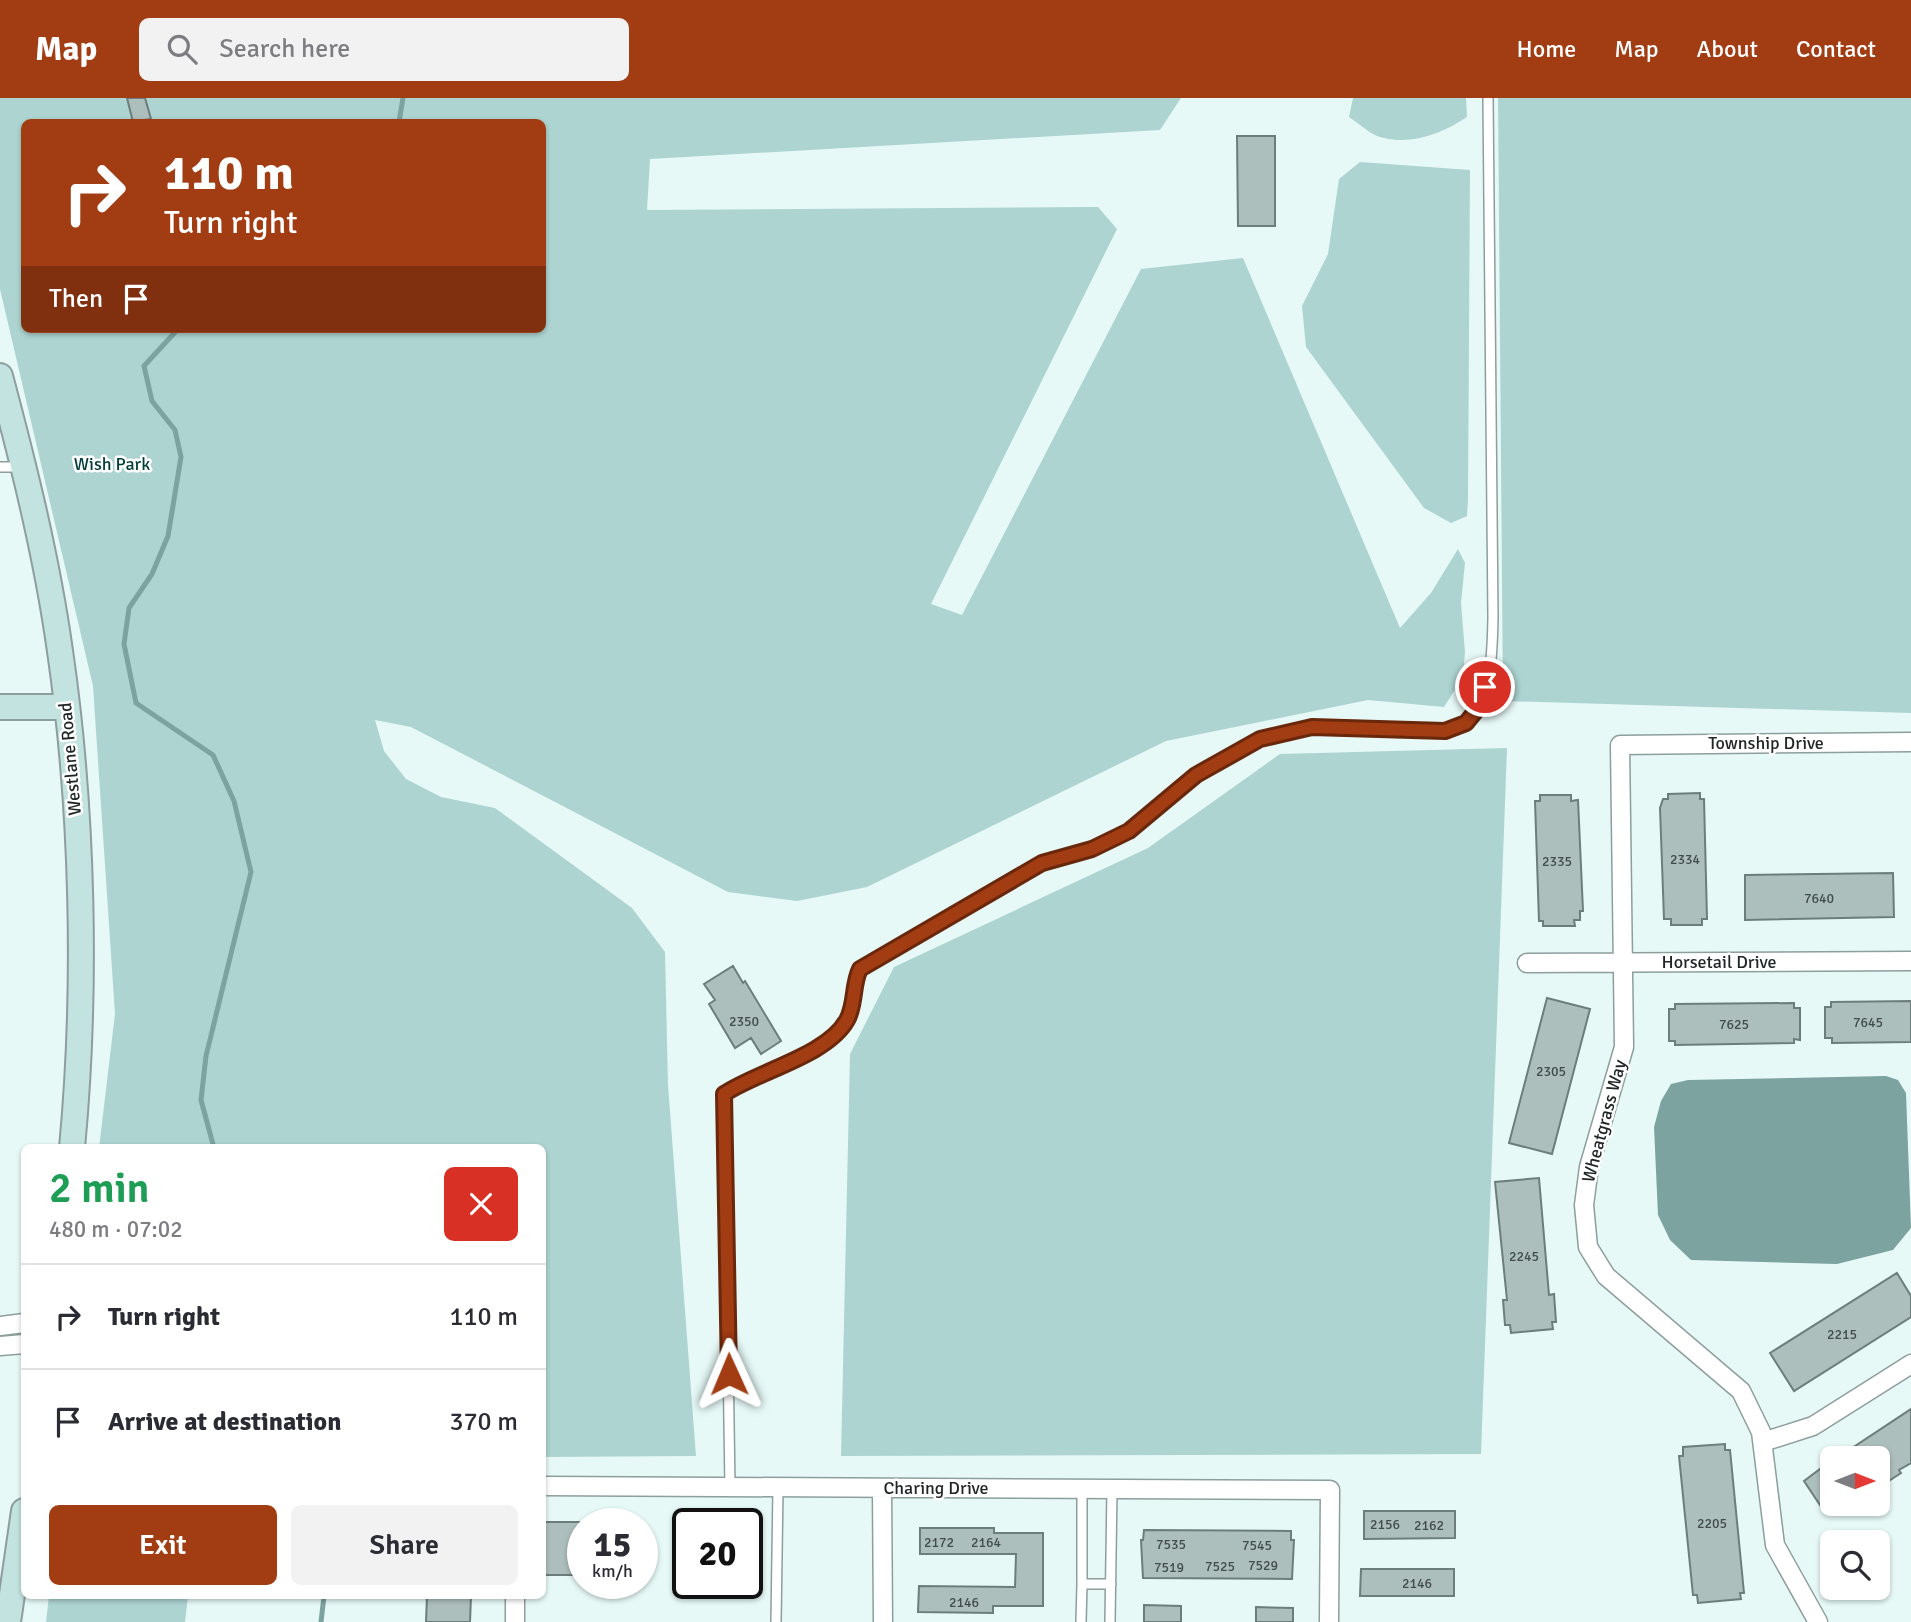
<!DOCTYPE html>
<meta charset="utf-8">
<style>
:root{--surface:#fff;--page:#f2f2f3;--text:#2b2b33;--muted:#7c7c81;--line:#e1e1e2;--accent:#a23c13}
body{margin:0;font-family:Signika,sans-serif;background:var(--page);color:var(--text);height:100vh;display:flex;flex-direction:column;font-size:26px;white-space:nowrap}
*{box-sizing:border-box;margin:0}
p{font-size:23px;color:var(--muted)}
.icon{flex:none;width:38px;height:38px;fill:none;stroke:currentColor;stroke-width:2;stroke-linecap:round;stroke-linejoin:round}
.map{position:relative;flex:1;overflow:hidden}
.sheet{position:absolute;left:21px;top:1046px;width:525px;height:455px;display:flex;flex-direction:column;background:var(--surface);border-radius:10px;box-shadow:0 2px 5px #0004}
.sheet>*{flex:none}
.top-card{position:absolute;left:21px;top:21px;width:525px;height:214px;border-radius:10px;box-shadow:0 2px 5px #0004;background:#a23c13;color:#fff;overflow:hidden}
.needle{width:46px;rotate:90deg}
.fabs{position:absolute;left:1820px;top:1348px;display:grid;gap:14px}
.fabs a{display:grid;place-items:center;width:70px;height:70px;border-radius:10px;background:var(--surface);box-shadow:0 2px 5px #0004;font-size:35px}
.speed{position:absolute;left:567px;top:1410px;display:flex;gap:14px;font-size:35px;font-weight:700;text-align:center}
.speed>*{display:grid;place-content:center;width:91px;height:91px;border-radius:50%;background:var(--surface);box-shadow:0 2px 5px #0004;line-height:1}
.speed small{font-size:18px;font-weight:400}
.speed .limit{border:4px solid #111;border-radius:10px;background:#fff;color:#111}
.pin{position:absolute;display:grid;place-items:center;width:60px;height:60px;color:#fff;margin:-30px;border:4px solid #fff;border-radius:50%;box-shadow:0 2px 7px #0007}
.me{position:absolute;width:77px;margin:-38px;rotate:359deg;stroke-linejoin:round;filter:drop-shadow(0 0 5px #0008)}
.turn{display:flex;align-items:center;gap:24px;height:147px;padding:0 28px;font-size:32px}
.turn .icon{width:91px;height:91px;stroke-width:2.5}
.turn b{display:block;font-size:49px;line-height:60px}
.then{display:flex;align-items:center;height:66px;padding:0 28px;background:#0003;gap:14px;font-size:26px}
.round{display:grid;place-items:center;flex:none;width:74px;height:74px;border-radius:10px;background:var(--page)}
.overview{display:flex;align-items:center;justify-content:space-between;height:119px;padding:0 28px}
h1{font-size:42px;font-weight:600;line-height:52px;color:#1e9e55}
.primary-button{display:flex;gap:14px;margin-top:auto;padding:14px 28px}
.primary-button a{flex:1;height:80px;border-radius:10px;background:var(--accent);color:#fff;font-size:28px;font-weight:600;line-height:80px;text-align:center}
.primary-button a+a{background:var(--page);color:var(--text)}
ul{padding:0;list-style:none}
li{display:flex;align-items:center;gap:21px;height:105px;padding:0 28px;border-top:2px solid var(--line)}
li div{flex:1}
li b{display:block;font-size:26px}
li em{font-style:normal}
header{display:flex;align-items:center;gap:42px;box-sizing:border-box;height:98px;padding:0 35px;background:var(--accent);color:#fff}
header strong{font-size:33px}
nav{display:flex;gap:38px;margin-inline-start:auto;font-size:24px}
.search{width:490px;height:63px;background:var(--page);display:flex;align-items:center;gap:18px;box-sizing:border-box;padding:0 24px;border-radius:10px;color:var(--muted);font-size:26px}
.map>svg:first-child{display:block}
.green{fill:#add4d1;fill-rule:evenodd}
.water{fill:#7da3a0}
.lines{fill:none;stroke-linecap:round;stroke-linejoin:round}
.stream{stroke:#7da3a0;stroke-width:5}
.building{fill:#adbfbd;stroke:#6d7d7b;stroke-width:2}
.lane-casing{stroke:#8d9e9d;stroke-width:12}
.street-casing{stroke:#8d9e9d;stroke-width:21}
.secondary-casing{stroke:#8d9e9d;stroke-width:28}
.lane{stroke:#fff;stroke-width:9}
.street{stroke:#fff;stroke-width:18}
.secondary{stroke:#c3e3e1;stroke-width:24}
.route-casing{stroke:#69270c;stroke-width:18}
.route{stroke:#a23c13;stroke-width:12}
.labels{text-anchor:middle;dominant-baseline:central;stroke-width:5;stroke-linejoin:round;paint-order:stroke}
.number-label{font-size:14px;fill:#424c4b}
.park-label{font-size:18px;fill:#003d3a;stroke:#fff}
.street-label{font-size:18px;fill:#1f2625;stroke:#fff}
</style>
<header>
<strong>Map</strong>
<div class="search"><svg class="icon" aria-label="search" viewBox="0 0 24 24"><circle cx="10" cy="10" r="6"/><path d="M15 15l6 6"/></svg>Search here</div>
<nav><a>Home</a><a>Map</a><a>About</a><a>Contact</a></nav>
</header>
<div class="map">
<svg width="1911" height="1524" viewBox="0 0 1911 1524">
<rect width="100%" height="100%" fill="#e6f9f7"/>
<path class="green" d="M0,0H1181L1160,32L650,61L647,112L1098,109L1117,131L931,506L962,517L1141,171L1243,160L1400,530L1431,495L1458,451L1465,465L1461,505L1465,554L1463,579L1444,609L1368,602L1166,643L867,789L797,803L728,794L411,629L375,622L384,653L406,681L441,699L495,710L632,810L665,854L668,987L696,1358L543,1359L542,1050H99L115,916L93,588L0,191ZM24,24H542V231H24Z
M1353,0H1466L1467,19C1442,36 1408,49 1377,38C1368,34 1358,25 1349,19Z
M1498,0H1911V615L1503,603Z
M1360,64L1470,72L1468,401L1467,418L1451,425L1424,410L1306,249L1302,208L1328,156L1339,81Z
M1507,650L1481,1356L841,1358L850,956L894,869L1148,750L1280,656Z
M49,1498H188L185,1524H46Z"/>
<path class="water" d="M1886,978L1898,982L1906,995L1911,1130L1893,1152L1837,1166L1691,1162L1670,1142L1658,1117L1654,1029L1661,1003L1671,986L1688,982Z"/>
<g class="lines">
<path class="stream" d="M399,24L403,0
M178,231L144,268L152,303L175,332L181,359L168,438L152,476L129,510L124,546L136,605L213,657L234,703L251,774L206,958L201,1002L214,1050
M321,1524L324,1498"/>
</g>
<path class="building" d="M127,0H145L151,21L133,24Z
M1237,38H1275V128H1238Z
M1700,695V701H1704L1707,821H1702V827H1671V821H1664L1660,710L1663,701H1668V696Z
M1540,697H1571V703L1578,702L1583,813H1580V822H1574L1575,828H1543V823H1539L1535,703H1540Z
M1893,775L1894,819L1745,822V777Z
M733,868L743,885L745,883L781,943L761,956L751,940L735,950L709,906L715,902L704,886Z
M1547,900L1590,911L1552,1056L1509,1045Z
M1911,903V944L1832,945V940H1825V909H1831V904Z
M1794,905V910H1800V942L1794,941V945L1675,947V943H1669V911H1675V906Z
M1539,1080L1549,1197L1554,1196L1556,1224H1552L1553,1231L1511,1235L1510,1227H1505L1503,1202H1507L1495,1084Z
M1897,1175L1911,1198V1219L1794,1293L1770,1255Z
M1911,1311V1365L1899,1372L1901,1375L1878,1390V1360H1837Z
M1725,1346V1352H1730L1744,1495H1740L1741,1501L1698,1505L1697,1497H1693L1679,1358H1683V1349Z
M1832,1362V1403L1822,1410L1804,1383Z
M1364,1413H1455V1440L1364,1441Z
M544,1424H583L580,1477H543Z
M920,1430H994V1435H1043V1508H993V1515L918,1514L919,1488L1015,1489L1016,1456H920Z
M1144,1432L1291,1433V1442H1294L1292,1481L1143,1480L1141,1442H1143Z
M1361,1471H1454V1498H1360Z
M427,1498H471L470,1524H426Z
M1144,1507L1181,1508V1524H1144Z
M1256,1509L1293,1510V1524H1256Z"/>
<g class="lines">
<defs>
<path id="lane" d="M0,369H23
M730,1389L724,997C758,973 827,958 848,922C857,906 852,887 860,871C918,835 978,797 1039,767C1068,752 1100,752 1128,734C1141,725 1152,713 1164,703C1200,673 1241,643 1288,633C1326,624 1443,642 1466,625C1493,605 1492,550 1493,520L1488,0
M1082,1391V1486
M776,1524L778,1390
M1081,1524L1082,1486H1111
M1110,1524L1112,1391"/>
<path id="street" d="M1527,865L1911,863
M0,1228L24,1225
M0,1248L24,1246
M1763,1344L1813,1328L1911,1266
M542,1388L1330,1392L1329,1524
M882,1390L883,1524
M515,1524V1498
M1818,1524L1775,1447L1761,1334L1741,1293L1606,1178L1588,1149L1584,1107L1589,1069L1624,949L1620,647L1911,644"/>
<path id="secondary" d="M0,278C24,368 47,460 60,553C83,711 87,891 72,1050
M0,609H67
M8,1524L24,1413"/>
</defs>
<use href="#lane" class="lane-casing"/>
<use href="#street" class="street-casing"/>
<use href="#secondary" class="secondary-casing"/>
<use href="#lane" class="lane"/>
<use href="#street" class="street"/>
<use href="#secondary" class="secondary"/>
</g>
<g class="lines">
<defs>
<path id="route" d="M729,1276L724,996C758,973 827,958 847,922C856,906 852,887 860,871L1042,765L1092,751L1129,733L1196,677L1260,641L1312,629L1445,633L1466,625L1479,609L1485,589"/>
</defs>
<use href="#route" class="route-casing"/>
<use href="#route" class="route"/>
</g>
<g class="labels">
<g class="number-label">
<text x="1685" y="761">2334</text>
<text x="1557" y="763">2335</text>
<text x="1819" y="800">7640</text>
<text x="744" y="923">2350</text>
<text x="1868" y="924">7645</text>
<text x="1734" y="926">7625</text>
<text x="1551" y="973">2305</text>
<text x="1524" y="1158">2245</text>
<text x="1842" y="1236">2215</text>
<text x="1712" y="1425">2205</text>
<text x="1385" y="1426">2156</text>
<text x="1429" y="1427">2162</text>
<text x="939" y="1444">2172</text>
<text x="986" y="1444">2164</text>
<text x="1171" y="1446">7535</text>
<text x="1257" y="1447">7545</text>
<text x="1263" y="1467">7529</text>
<text x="1220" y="1468">7525</text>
<text x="1169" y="1469">7519</text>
<text x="1417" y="1485">2146</text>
<text x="964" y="1504">2146</text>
</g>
<g class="park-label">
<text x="112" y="366">Wish Park</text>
</g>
<g class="street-label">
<text x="1766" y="645">Township Drive</text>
<text transform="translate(70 661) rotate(-95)">Westlane Road</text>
<text x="1719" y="864">Horsetail Drive</text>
<text transform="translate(1604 1023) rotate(-75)">Wheatgrass Way</text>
<text x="936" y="1390">Charing Drive</text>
</g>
</g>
</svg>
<div class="fabs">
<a><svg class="needle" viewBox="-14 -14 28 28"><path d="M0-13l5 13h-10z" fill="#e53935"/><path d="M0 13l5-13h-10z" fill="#7c7c81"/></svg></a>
<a><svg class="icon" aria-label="search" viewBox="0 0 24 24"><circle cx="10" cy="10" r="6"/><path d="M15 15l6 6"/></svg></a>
</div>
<div class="speed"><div>15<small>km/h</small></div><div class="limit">20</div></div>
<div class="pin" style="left:1485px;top:589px;background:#d93025"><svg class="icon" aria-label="arrive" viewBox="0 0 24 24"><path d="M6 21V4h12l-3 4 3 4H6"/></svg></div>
<svg class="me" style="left:729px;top:1276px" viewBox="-20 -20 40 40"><path d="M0-17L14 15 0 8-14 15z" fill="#a23c13" stroke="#fff" stroke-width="4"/></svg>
<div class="top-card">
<div class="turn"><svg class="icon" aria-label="right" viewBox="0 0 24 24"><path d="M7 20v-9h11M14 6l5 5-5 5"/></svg><div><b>110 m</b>Turn right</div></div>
<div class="then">Then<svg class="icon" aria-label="arrive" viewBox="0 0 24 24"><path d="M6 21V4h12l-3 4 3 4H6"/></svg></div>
</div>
<section class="sheet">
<div class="overview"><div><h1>2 min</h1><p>480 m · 07:02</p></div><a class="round" style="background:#d93025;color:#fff"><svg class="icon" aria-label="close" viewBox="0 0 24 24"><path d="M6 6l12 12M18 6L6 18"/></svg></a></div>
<ul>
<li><svg class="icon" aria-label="right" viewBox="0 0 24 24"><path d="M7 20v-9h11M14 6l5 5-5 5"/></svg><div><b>Turn right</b></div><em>110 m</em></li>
<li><svg class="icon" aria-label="arrive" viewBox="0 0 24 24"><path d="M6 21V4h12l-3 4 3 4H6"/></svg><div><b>Arrive at destination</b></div><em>370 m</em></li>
</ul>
<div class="primary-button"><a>Exit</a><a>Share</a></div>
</section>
</div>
